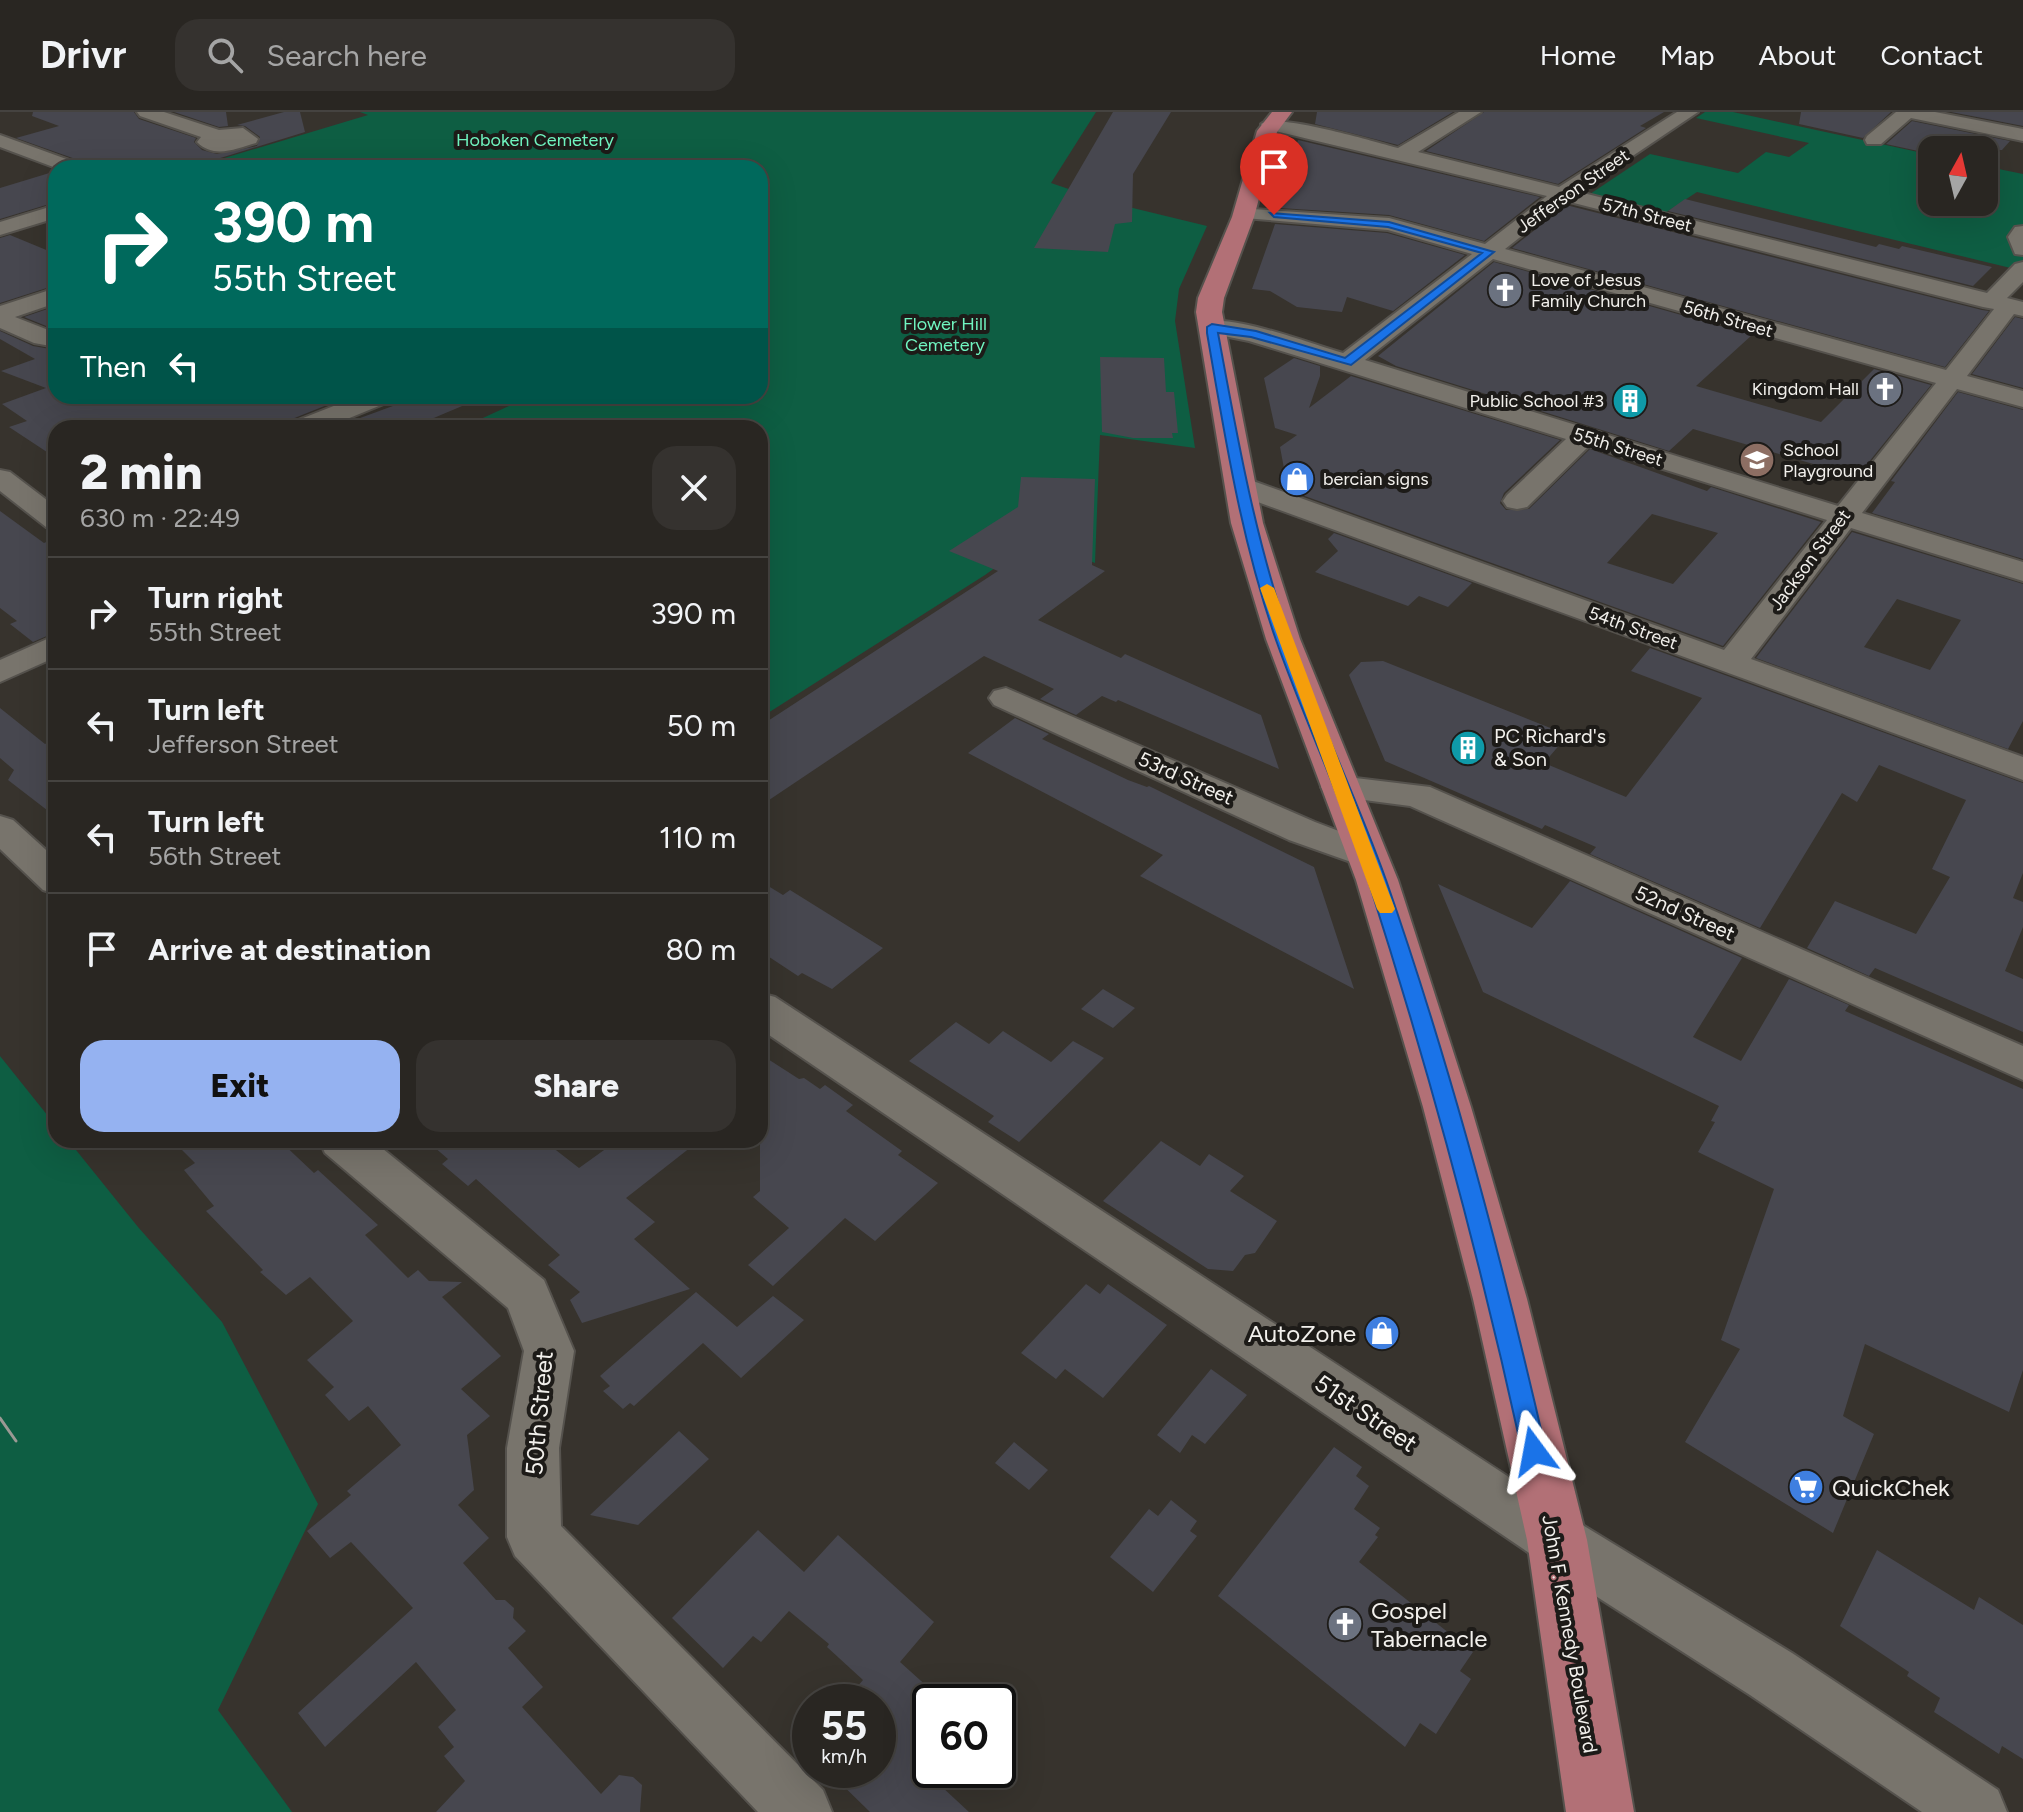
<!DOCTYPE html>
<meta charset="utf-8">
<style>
:root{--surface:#292622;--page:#35322f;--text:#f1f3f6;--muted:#a5a5a5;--line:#454340;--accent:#95b2f1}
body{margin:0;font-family:Figtree,sans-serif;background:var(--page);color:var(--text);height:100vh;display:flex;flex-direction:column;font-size:30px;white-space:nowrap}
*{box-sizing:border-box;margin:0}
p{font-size:26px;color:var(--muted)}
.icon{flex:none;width:44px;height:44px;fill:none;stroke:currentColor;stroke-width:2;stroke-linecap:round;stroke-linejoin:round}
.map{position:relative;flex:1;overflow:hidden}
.panel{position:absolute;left:48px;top:308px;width:720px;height:728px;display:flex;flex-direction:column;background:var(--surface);border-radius:24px;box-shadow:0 8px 32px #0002,0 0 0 2px var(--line)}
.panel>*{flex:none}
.banner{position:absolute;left:48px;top:48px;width:720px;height:244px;border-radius:24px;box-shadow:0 8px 32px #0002,0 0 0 2px var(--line);background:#00695c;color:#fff;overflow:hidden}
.needle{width:52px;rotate:8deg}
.fabs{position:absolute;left:1918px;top:24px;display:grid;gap:16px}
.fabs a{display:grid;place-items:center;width:80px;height:80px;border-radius:16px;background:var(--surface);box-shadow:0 8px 32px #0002,0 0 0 2px var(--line);font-size:40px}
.speed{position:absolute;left:792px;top:1572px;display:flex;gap:16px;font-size:40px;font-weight:700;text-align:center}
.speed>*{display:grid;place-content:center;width:104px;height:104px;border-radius:50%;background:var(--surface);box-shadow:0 8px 32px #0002,0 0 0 2px var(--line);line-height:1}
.speed small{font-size:20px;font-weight:400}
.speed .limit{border:4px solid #111;border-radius:12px;background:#fff;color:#111}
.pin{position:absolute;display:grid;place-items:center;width:68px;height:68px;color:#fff;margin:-82px -34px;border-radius:50% 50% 50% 0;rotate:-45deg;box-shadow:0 0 8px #0007}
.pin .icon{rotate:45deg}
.me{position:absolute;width:88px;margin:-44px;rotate:347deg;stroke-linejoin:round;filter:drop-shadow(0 0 6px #0008)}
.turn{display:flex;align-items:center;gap:28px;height:168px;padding:0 32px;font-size:36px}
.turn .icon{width:104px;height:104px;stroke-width:2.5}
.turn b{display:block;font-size:56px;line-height:68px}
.then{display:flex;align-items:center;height:76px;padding:0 32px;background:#0003;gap:16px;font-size:30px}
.round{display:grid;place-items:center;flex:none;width:84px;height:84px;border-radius:24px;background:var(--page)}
.head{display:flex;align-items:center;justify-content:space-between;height:136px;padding:0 32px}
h1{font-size:48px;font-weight:800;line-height:60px}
.action{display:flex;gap:16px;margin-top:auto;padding:16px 32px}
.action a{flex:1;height:92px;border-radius:24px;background:var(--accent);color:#111;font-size:32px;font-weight:800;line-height:92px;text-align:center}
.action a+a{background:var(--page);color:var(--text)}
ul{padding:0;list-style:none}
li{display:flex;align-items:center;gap:24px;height:112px;padding:0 32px;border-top:2px solid var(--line)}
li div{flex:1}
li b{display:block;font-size:30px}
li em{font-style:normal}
header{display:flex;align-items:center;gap:48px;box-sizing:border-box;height:112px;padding:0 40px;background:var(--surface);border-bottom:2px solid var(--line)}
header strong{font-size:38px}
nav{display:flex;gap:44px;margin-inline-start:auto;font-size:28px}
.search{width:560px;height:72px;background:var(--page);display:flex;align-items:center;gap:20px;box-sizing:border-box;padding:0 28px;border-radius:24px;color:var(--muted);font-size:30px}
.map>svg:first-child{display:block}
.green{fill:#0e5e43}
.building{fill:#47474f;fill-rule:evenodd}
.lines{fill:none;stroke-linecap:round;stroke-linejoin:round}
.minor-casing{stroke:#55524d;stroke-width:4}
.major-casing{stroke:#55524d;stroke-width:4}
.minor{fill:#78746c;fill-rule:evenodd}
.major{fill:#b27076;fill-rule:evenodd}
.tram{stroke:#9b9994;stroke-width:3}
.route{fill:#1a73e8;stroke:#114b97;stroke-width:2}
.slow{fill:#f59e0b}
.labels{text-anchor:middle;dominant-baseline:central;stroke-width:8;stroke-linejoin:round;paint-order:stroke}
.far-park-label{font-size:18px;fill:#70f5c0;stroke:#1d1b18}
.far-street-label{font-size:18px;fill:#f2f0ec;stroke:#1d1b18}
.far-poi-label{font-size:18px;fill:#f2f0ec;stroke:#1d1b18;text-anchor:start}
.poi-label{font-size:20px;fill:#f2f0ec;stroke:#1d1b18;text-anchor:start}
.street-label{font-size:20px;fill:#f2f0ec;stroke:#1d1b18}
.near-poi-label{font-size:24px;fill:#f2f0ec;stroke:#1d1b18;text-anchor:start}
.near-street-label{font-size:24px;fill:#f2f0ec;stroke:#1d1b18}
</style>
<header>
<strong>Drivr</strong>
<div class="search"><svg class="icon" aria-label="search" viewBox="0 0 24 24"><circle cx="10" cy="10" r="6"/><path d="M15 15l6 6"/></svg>Search here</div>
<nav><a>Home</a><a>Map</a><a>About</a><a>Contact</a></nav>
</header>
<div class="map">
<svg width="2023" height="1700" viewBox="0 0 2023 1700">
<rect width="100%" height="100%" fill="#37332d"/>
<path class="green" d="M360,0H1096L1051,71L1104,89L1207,114L1179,177L1175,209L1195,336L1100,323L1095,451L1035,427L985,463L760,606V316H461L531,284H760V56H191L368,3Z
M1705,0H1733L1932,43V90H1984V54L2023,62V159L1697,80L1665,101L1590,82L1650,42L1738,61L1766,40L1789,45L1809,31L1696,6Z
M0,944L56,1014V1028H68L138,1115L222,1210L318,1392L218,1598L292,1700H0Z"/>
<path class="building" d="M33,0H134L139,7L196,26L194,30L202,38L217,42L257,34L260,25L245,14L237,13L284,0H300L305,20L188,56H86L81,49L16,26L59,14L32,4Z
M174,0H226L228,14L219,15Z
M1113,0H1171L1133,62L1132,110L1115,112L1108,140L1034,136Z
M1317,0H1453L1398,33L1315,12Z
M1484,0H1664L1640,14L1646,16L1558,72L1426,39Z
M1801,0H1891L1863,26L1799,12Z
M1951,0H2023V14Z
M1912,9L2010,29L2002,38H1932V42L1886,32Z
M1298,28L1540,85L1484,129L1389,103L1280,96Z
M56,59V90L0,107V76Z
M1685,87L1876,135L1879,132L1899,137L1902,134L1992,155L1973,174L1668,99Z
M1566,93L1982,198L1989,199L1945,255L1512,136Z
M1275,112L1387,121L1465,143L1393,199L1347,185L1342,200L1297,195L1270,179L1252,177Z
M10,123L56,142V173L0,191V126Z
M1494,150L1752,223L1696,274L1821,310L1874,257L1931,273L1860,361L1827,356L1693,317L1669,339L1396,254L1378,244Z
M56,194V218L24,205Z
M2015,205L2023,207V276L1972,262Z
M0,219L33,234L56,238V284H318L332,291L292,307L286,316H56V346L9,315L27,309L2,292L46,276L1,259L35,247L0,227Z
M1100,245L1164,246L1166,280H1174L1178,321H1172L1173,326H1133L1102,320Z
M1294,246L1320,254V264L1309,296L1351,264L1560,328L1504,381L1500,391L1506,398L1529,397L1590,337L1707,379L1711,375L1821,410L1723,534L1288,378L1280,335L1297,323L1275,316L1264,266ZM1652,402L1718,421L1673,472L1607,451Z
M1958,280L2023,298V447L1872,401L1895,370L1891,369Z
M420,284H472L474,289L410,316H333Z
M1021,365L1095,367L1092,453L1105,459L1038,508L1121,546L1125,542L1261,603L1279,657L1118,588L1116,590L1102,584L1076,603L1040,587L1054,577L984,544L760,694V614L998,459L949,439L1018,395Z
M0,399L44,431L56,426V520L33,530L10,512L17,509L0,496Z
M1852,420L2023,472V609L2008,637L1756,546ZM1897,487L1961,508L1930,558L1864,535Z
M1334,421L1472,471L1448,495L1419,484L1408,494L1315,460L1338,439L1328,427Z
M1650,536L2023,671V761L2013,786L2023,790V815L2005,859L2023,867V920L1875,856L1869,864L1807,836L1835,789L1916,822L1950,765L1932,757L1966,688L1879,653L1857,690L1842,681L1760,816L1590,742L1596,735L1545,713L1542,717L1385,649L1349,563L1361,550L1383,549L1568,623L1544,651L1626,685L1702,586L1631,559Z
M0,596L45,632L56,626V705L8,668L14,658L0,646Z
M1015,606L1049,622L1042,627L1128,668L1147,675L1149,674L1314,755L1354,877L1140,764L1163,743L968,641Z
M760,769L783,783L790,778L883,836L832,877L802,861L798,864L760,839Z
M1570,769L1742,846L1693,925L1741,949L1789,867L1849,893L1845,899L2023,977V1258L2009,1300L1865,1232L1843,1304L1874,1322L1833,1421L1685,1330L1740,1237L1721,1228L1774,1077L1698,1040L1715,1010L1711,1009L1719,994L1483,880L1438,772L1532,816Z
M1103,877L1135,896L1113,916L1081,897Z
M956,910L989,932L1003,919L1051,950L1073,929L1104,946L1019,1030L988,1010L994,1004L909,949Z
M760,942L799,967L804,966L820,977L825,973L853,993L846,999L902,1039L898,1043L938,1071L875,1129L845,1106L773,1174L748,1153L789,1116L753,1085L760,1079Z
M172,1028H279L314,1061L318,1058L378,1113L365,1123L408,1166L418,1158L429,1169L462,1170L442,1185L501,1244L461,1277L490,1304L467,1323L474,1378L458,1393L489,1426L463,1451L496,1488H505L514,1496L513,1506L526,1519L508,1536L543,1575L522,1595L601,1682L619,1663L633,1665L642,1673L640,1700H436L465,1669L444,1644L454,1635L438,1615L456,1598L416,1550L325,1635L298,1601L413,1496L351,1430L330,1446L307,1419L351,1383L347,1379L401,1333L368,1294L349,1309L325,1283L334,1275L307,1248L353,1209L310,1165L286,1183L260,1160L263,1158L206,1099L214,1094L184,1058L195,1051Z
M426,1028H543L579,1056L618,1028H700L626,1086L655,1110L634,1127L690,1177L582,1211L570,1188L580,1180L548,1153L560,1143L476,1067L468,1074L442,1052L448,1047Z
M1161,1029L1200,1054L1209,1042L1244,1064L1230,1079L1277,1109L1255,1141L1245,1143L1233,1159L1208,1157L1103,1089Z
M1086,1172L1100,1182L1108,1172L1167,1213L1103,1286L1065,1257L1056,1267L1021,1241Z
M696,1180L737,1215L773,1184L804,1208L741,1266L703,1231L634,1294L630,1291L623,1297L603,1279L610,1274L600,1264Z
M1211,1257L1247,1283L1205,1332L1192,1323L1180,1341L1157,1323Z
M679,1319L709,1347L638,1413L590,1403Z
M1014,1330L1048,1358L1029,1378L995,1351Z
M1334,1335L1362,1355L1356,1364L1369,1374L1354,1397L1380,1416L1375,1423L1378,1425L1359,1450L1473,1540L1460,1559L1471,1567L1436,1622L1420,1611L1405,1635L1218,1484Z
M1171,1388L1197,1409L1190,1419L1197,1424L1153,1480L1110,1445L1149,1397L1158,1404Z
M758,1418L804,1460L838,1423L934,1510L900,1550L930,1577V1628L913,1648L969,1700H870L827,1658H878V1590H844L863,1568L827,1535L829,1532L789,1499L761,1530L753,1524L723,1556L672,1506Z
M1877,1438L1974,1498L1979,1485L2023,1513V1647L2002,1634L1999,1642L1934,1600L1940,1586L1907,1564L1909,1560L1840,1514Z"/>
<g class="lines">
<defs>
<path id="minor" d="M137,0H164L219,18L243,16L258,27L256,31C235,37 214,47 197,30L201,25L140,4Z
M1459,0H1481L1418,40L1559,75L1677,0H1698L1579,80L1987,181L2015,152L2023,150V170L2007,186L2023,190V204L2014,202L1967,264L2023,279V295L1957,277L1862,401L2023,450V469L1851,416L1751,547L2023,645V668L1233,381L1229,375L1233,369L1243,367L1253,369L1724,538L1827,408L1589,334L1527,395L1517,397L1507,395L1503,389L1507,383L1566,327L1249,229L1204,220L1200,215L1204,210C1234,202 1311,232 1343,241L1472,142L1388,118L1244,106L1237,104L1234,100L1237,96L1389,106L1485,132L1547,84L1263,16L1261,12C1275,0 1375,30 1398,36ZM1566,89L1983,195L1994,197L1946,258L1505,137ZM1493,147L1936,271L1838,394L1365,248Z
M1896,0H1935L2023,17V29L1911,6L1881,32H1867L1865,28L1867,24Z
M0,23L80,52L83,56H56L0,35Z
M56,93V106L0,123V110Z
M2023,114V143L2015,142L2008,125L2015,115Z
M56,176V191L15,205L56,221V235L34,231L0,216V194Z
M359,284H395L391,289L325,316H289L293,310Z
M0,358L10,360L56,395V418L46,415L0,379Z
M56,523V545L0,570V548Z
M1006,576L1315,710L1381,735L1387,744L1381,753L1368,756L1289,728L994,593L989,586L994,579Z
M1339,664L1430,675L2023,934V968L1410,694L1326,683L1321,675L1326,667Z
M0,704L13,708L56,747V782L43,778L0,737Z
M760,881L775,885L1576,1409L1792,1541L1998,1678L2007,1700H1922L1750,1583L1538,1447L760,917Z
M319,1028H372L544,1168L574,1239L559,1336L561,1414L823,1678L832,1700H758L515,1444L507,1425V1336L524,1239L508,1196L325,1041Z"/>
<path id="major" d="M1272,0H1292L1277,20L1254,105L1224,186L1222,200L1263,411L1300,527L1398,768L1471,995L1527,1187L1587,1428L1634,1700H1566L1527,1428L1473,1187L1423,995L1356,768L1266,527L1231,411L1196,200L1198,186L1232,105L1257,19Z"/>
</defs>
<use href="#minor" class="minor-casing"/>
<use href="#major" class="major-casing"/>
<use href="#minor" class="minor"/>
<use href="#major" class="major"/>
<path class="tram" d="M0,1306L16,1329"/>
</g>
<path class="route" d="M1270,101L1389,110L1494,140L1351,253L1251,225L1218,221C1237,324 1255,427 1290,527C1319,608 1357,687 1386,768C1451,954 1502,1147 1546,1339L1542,1347L1534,1350L1525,1347L1522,1339C1480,1147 1429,958 1369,771C1343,689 1305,610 1276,528C1241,428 1225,325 1207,221V215L1212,212L1256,219L1345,246L1482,141L1388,115L1274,105Z"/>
<path class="slow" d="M1267,472L1274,476L1395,797L1392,801H1380L1377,797L1260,476Z"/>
<defs>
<symbol id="church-disc" viewBox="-11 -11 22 22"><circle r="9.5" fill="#6b7280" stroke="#1d1b18"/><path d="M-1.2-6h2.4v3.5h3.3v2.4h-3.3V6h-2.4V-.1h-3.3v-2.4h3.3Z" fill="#fff"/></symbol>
<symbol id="building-disc" viewBox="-11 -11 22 22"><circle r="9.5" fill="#0f9aa8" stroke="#1d1b18"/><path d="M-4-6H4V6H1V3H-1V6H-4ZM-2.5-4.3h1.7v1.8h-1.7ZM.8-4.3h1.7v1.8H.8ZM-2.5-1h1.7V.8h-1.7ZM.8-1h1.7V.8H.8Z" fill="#fff"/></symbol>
<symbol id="school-disc" viewBox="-11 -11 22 22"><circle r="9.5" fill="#8d6e63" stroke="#1d1b18"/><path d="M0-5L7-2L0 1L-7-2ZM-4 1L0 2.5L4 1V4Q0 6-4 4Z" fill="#fff"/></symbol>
<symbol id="shop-disc" viewBox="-11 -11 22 22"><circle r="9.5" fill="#3f7fe0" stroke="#1d1b18"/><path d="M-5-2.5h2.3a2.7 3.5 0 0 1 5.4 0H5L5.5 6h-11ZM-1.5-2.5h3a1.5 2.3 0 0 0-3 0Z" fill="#fff"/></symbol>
<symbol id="supermarket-disc" viewBox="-11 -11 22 22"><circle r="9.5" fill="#3f7fe0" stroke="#1d1b18"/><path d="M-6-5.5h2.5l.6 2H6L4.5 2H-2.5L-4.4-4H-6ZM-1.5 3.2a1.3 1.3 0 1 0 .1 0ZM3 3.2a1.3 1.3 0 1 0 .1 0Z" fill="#fff"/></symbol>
</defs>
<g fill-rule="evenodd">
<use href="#church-disc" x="1485" y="158" width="40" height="40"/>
<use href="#church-disc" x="1865" y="257" width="40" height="40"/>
<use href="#building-disc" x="1610" y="269" width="40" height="40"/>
<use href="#school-disc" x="1737" y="328" width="40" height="40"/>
<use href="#shop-disc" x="1277" y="347" width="40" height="40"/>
<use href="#building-disc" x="1448" y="616" width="40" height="40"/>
<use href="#shop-disc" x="1362" y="1201" width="40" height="40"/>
<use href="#supermarket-disc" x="1786" y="1355" width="40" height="40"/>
<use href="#church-disc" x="1325" y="1492" width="40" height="40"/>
</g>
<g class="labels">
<g class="far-park-label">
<text x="535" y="28">Hoboken Cemetery</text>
<text x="945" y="212">Flower Hill<tspan x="945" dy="21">Cemetery</tspan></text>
</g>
<g class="far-street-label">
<text transform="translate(1573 79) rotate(-35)">Jefferson Street</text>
<text transform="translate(1647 103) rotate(14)">57th Street</text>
<text transform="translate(1728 207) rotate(16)">56th Street</text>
<text transform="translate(1618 335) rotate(17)">55th Street</text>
<text transform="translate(1810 448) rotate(-53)">Jackson Street</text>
<text transform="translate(1633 516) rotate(20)">54th Street</text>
</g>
<g class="far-poi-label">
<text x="1531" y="168">Love of Jesus<tspan x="1531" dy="21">Family Church</tspan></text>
<text x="1859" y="277" text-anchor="end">Kingdom Hall</text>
<text x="1604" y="289" text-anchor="end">Public School #3</text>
<text x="1783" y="338">School<tspan x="1783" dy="21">Playground</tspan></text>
<text x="1323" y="367">bercian signs</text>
</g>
<g class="poi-label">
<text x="1494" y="624">PC Richard's<tspan x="1494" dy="23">&amp; Son</tspan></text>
</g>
<g class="street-label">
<text transform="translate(1186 666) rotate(24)">53rd Street</text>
<text transform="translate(1685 801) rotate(24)">52nd Street</text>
<text transform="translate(1570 1522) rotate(80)">John F. Kennedy Boulevard</text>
</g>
<g class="near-poi-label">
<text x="1356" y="1221" text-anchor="end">AutoZone</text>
<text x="1832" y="1375">QuickChek</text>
<text x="1371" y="1498">Gospel<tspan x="1371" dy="28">Tabernacle</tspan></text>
</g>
<g class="near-street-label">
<text transform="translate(539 1301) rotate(-85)">50th Street</text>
<text transform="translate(1366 1301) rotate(34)">51st Street</text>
</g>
</g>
</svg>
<div class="fabs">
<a><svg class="needle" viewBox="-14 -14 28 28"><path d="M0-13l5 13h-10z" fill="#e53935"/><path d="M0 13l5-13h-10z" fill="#a5a5a5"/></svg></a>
</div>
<div class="speed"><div>55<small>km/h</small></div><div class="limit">60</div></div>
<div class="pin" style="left:1274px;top:103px;background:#d93025"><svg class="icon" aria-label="arrive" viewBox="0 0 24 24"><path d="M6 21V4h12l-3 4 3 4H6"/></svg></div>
<svg class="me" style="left:1534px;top:1339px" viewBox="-20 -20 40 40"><path d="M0-17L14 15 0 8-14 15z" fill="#1a73e8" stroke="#fff" stroke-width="4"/></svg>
<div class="banner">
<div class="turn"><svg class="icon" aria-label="right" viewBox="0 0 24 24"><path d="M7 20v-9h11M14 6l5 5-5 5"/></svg><div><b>390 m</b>55th Street</div></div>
<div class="then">Then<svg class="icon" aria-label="left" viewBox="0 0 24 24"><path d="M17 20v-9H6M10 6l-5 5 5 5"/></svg></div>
</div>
<section class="panel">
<div class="head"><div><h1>2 min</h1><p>630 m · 22:49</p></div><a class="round"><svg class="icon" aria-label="close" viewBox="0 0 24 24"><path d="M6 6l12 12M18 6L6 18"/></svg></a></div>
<ul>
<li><svg class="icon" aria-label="right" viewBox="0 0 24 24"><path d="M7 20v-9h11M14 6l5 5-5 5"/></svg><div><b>Turn right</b><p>55th Street</p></div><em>390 m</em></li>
<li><svg class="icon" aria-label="left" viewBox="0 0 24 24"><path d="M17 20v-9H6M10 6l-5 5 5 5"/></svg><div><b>Turn left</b><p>Jefferson Street</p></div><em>50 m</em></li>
<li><svg class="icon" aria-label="left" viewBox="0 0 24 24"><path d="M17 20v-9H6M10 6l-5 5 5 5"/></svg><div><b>Turn left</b><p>56th Street</p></div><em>110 m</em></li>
<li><svg class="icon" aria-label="arrive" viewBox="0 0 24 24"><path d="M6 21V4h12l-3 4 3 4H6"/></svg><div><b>Arrive at destination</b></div><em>80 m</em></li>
</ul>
<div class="action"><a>Exit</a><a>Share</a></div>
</section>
</div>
